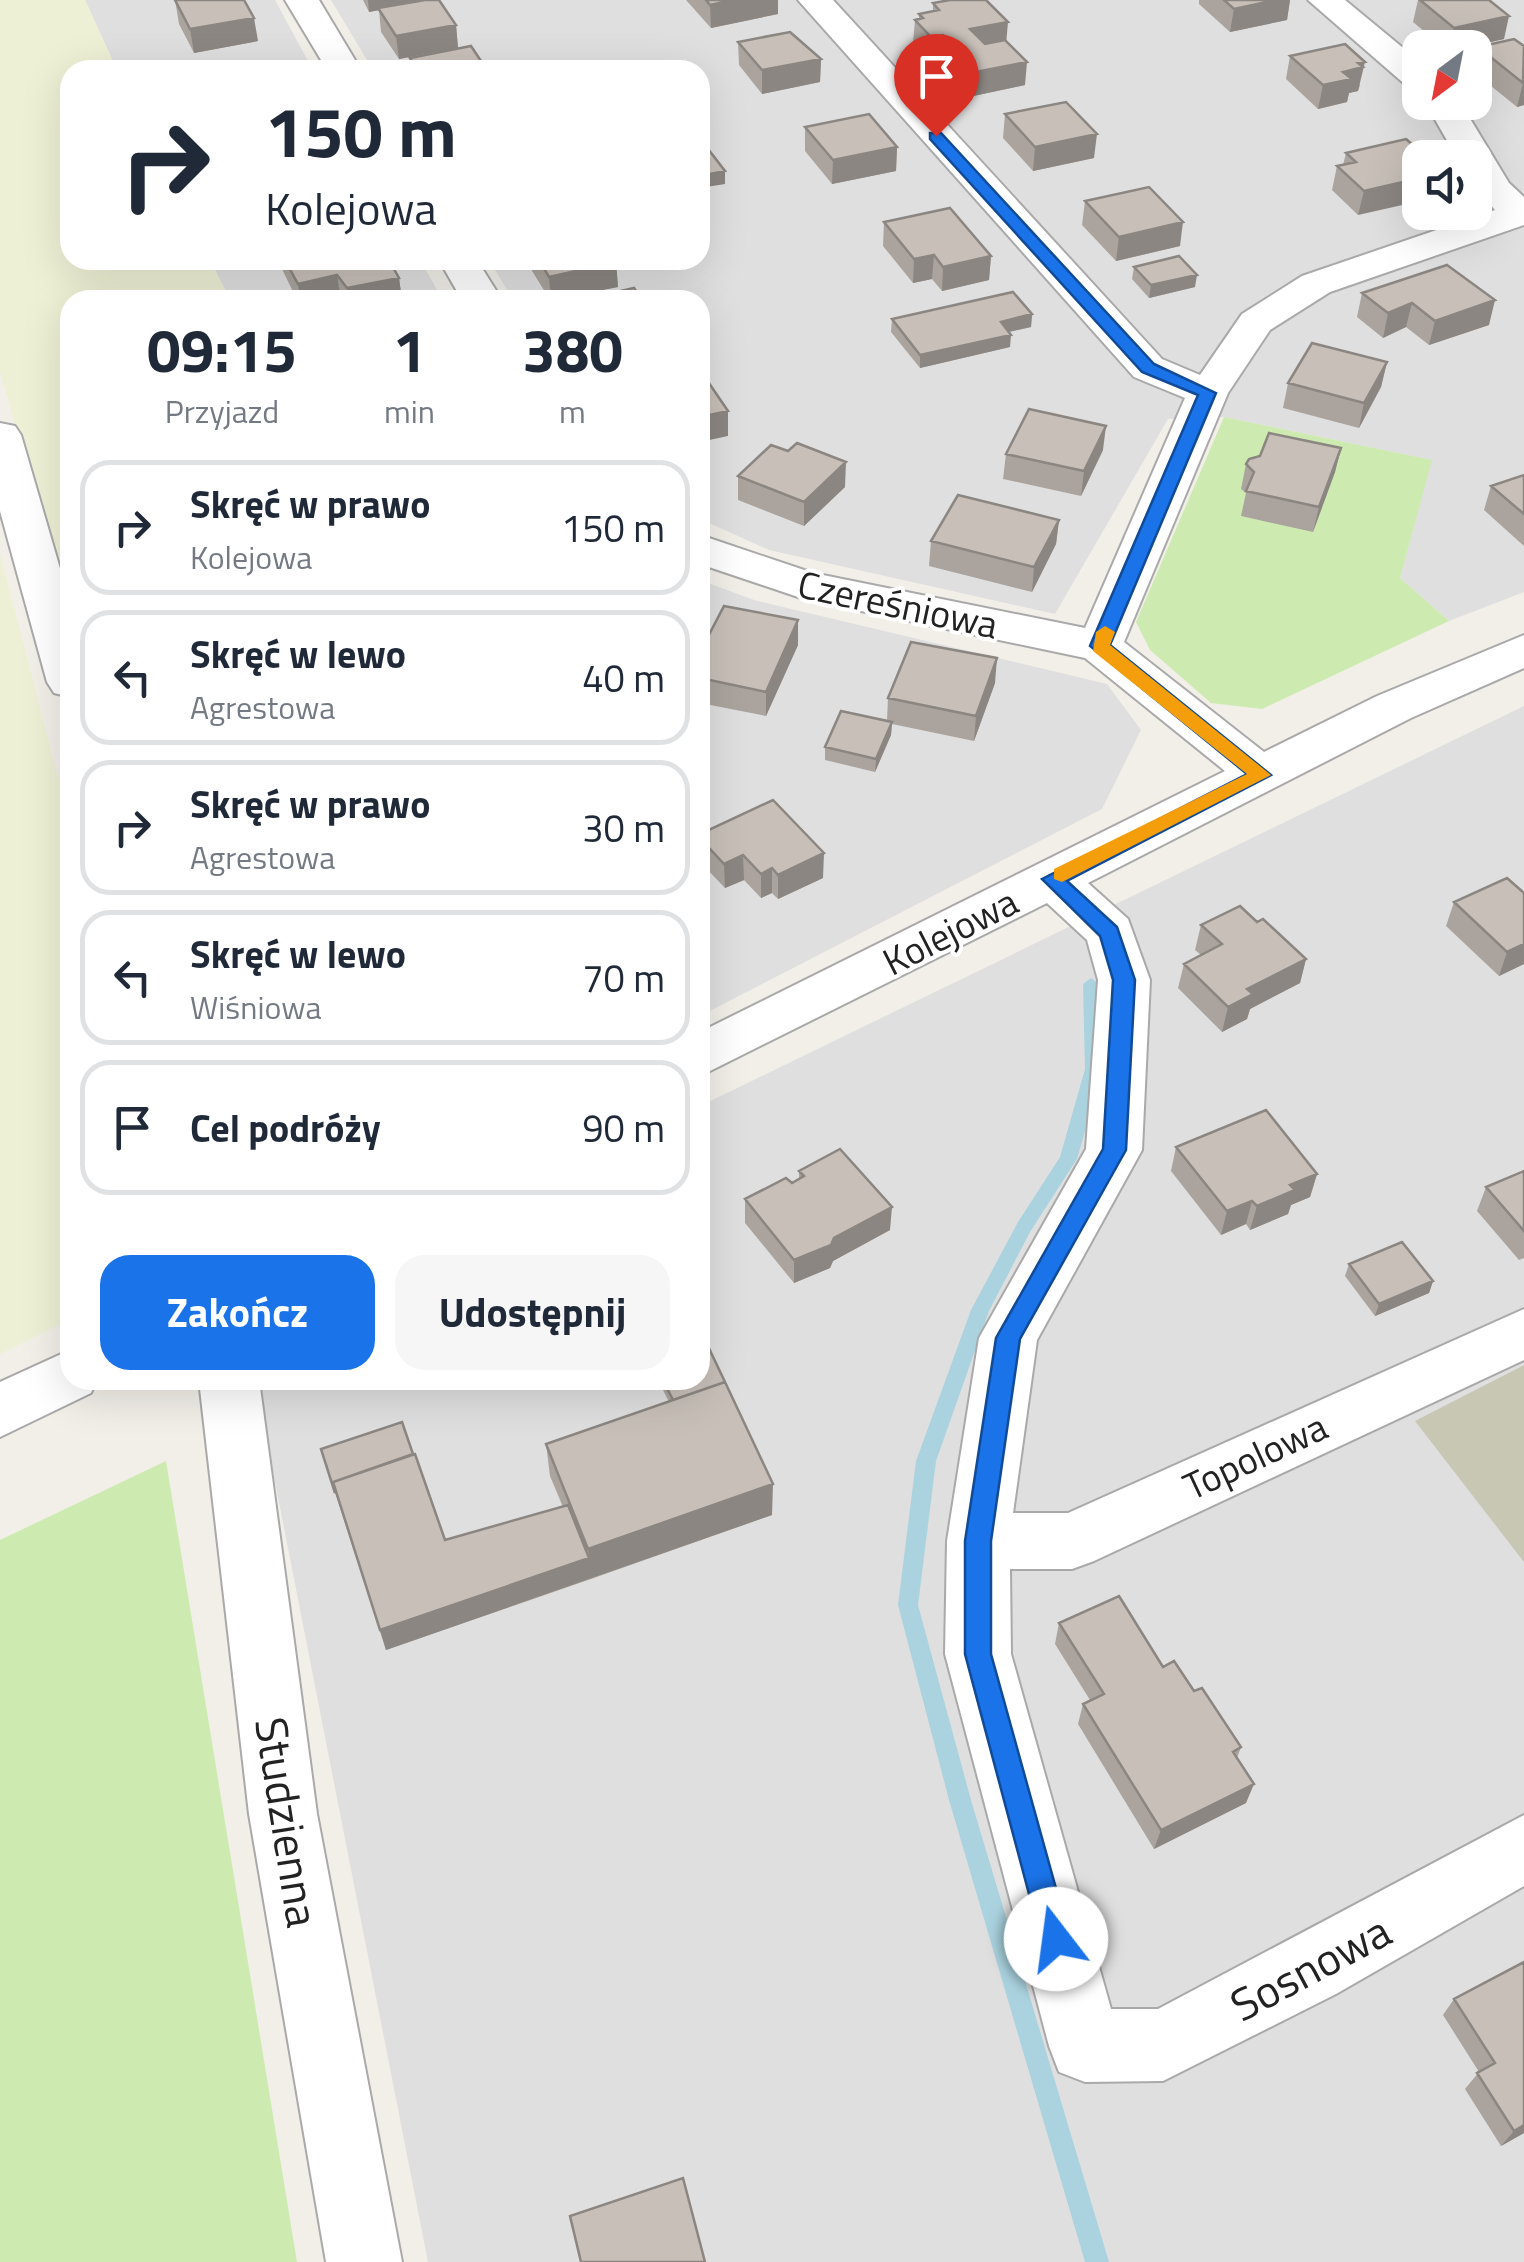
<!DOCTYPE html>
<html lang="pl">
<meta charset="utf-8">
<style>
:root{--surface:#fff;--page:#f6f6f7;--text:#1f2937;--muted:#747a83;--line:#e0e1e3;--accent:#1a73e8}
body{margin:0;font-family:"Titillium Web",sans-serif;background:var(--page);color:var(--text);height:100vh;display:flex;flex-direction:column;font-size:38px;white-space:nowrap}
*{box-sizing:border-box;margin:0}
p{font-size:32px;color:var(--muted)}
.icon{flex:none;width:55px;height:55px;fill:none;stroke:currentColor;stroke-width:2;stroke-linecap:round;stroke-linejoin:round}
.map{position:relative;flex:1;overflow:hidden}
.panel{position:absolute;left:60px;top:290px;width:650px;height:1100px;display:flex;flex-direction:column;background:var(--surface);border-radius:30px;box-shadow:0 10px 40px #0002}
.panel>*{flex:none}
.hud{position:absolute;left:60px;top:60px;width:650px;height:210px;border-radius:30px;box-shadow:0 10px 40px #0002;background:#fff;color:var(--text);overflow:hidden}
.needle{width:65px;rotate:212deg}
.tools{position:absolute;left:1402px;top:30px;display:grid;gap:20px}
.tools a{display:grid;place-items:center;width:90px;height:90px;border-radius:20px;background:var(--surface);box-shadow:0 10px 40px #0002;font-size:50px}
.pin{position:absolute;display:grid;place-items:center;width:85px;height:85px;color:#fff;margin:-102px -42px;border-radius:50% 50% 50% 0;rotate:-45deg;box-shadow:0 0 10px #0007}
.pin .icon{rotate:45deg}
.me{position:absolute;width:110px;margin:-55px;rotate:345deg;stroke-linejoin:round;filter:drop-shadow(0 0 8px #0008)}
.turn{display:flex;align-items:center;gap:35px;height:210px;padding:0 40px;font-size:45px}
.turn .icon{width:130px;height:130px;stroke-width:2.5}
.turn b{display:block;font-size:70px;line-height:85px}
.eta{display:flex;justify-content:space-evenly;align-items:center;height:170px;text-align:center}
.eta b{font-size:60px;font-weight:700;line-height:70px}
.primary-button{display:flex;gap:20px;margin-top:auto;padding:20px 40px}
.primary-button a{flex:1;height:115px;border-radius:30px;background:var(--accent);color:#fff;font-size:40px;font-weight:700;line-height:115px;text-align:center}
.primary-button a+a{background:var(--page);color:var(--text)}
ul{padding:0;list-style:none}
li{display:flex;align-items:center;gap:30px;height:135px;margin:0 20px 15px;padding:0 20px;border:5px solid var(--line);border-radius:30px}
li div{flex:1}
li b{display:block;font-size:38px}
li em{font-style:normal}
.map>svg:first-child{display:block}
.residential{fill:#e0dfdf;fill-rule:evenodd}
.construction{fill:#c7c7b4}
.farmland{fill:#eef0d5}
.grass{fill:#cdebb0}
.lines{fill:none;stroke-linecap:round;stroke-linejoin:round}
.stream{fill:#aad3df;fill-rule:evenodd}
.minor-casing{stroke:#a9a9a9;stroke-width:4}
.minor{fill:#fff;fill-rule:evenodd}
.wall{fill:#aba49e}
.shaded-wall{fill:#8b8681}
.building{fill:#c7bfb8;stroke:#8b8681;stroke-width:2.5}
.route{fill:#1a73e8;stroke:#114b97;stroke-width:2.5}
.slow{fill:#f59e0b}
.labels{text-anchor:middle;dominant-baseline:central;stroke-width:8;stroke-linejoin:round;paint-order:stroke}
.street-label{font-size:38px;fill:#222;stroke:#fff}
.near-street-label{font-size:45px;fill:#222;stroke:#fff}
</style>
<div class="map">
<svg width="1524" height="2262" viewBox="0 0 1524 2262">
<rect width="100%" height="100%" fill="#f2efe9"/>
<path class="residential" d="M85,0H275L313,70H117Z
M331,0H1524V592L1449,621L1400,578L1431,460L1224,417L1168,419L1055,614L769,550L700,519V300H513L489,260H700V70H373ZM1420,48H1475V102H1420ZM1420,158H1475V212H1420Z
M210,260H420L443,300H230Z
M700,580L754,600L1107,684L1141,730L1102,809L700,1016Z
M1524,706V2262H428L255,1380H700V1106Z"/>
<path class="construction" d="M1524,1365V1562L1415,1421Z"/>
<path class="farmland" d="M0,0H85L117,70H70V260H210L230,300H70V615L0,372Z
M0,553L70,824V1319L0,1354Z"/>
<path class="grass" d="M1224,417L1432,460L1400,578L1449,621L1262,709L1211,703L1150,650L1136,622Z
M166,1461L297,2262H0V1540Z"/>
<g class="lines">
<path class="stream" d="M1091,978L1099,984L1103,1069L1077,1159L1030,1232L989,1311L936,1461L918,1605L971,1800L1109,2262H1085L949,1800L898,1605L916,1461L971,1310L1018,1222L1060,1157L1085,1069L1083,984Z"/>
<defs>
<path id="minor" d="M285,0H319L361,70H327Z
M798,0H833L1162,359L1200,375L1242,314L1302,276L1495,210L1475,187V158H1457L1425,102H1460L1509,183L1524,197V225L1330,292L1270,330L1228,393L1124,642L1264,752L1377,696L1524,635V668L1411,718L1088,883L1128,919L1150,980L1142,1150L1037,1340L1013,1513H1068L1524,1309V1360L1094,1561L1072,1569H1010L1011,1654L1111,2009H1158L1524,1815V1886L1336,1994L1163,2081L1085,2082L1059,2072L1049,2046L945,1654L947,1541L979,1338L1086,1149L1098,980L1087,940L1047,903L700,1076V1032L1225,771L1085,658L804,599L700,564V535L813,573L1085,628L1185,398L1134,377Z
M1308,0H1345L1420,62V90L1408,87Z
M439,260H477L502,300H462Z
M0,423L15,426L21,435L70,603V697L54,693L47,682L0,511Z
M70,1350V1380H97L91,1393L0,1437V1382Z
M199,1380H259L317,1814L402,2262H326L249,1814Z"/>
</defs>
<use href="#minor" class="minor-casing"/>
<use href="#minor" class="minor"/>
</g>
<path class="wall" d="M175,0L258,41L194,53L179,24Z
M363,0H439L456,25L458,48L399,59L381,32L379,10L369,12Z
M686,0H778V14L711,28Z
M1199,0H1290L1287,20L1230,32L1199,4Z
M1418,0H1489L1504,39L1464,48H1444L1413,22Z
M933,3L1006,41L1025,85L964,98L936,67V59L929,60L913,43L915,20L919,19V14L933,11Z
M738,42L821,59L820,82L762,94L739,65Z
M1524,46V105L1517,107L1475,73V57L1478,47Z
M1290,56L1360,85L1358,91L1349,93L1347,102L1318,109L1286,79Z
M1005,114L1094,158L1033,171L1003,138Z
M805,127L897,147L896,171L832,184L805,151Z
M1346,153L1428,158L1358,215L1332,190L1337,166L1343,165Z
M1085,201L1180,246L1116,261L1082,225Z
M884,222L991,256L989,280L942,291L932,279L913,283L883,246Z
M281,260H389L399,278L402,300H297L283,271Z
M528,260H615L616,262L618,287L550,300L529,266Z
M1447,265L1489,325L1429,345L1406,327L1383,338L1357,317L1362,293Z
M1134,267L1195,287L1149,298L1132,279Z
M1032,314L1031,327L1009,332L1010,347L920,368L891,332L892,319Z
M1387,362L1381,387L1359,428L1283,408L1288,383Z
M1341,448L1335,472L1313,532L1241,516L1246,493L1241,489L1246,464Z
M1103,450L1081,496L1003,479L1006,454Z
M788,451L845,487L804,526L738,500V476Z
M1524,475V546L1484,510L1491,486Z
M1059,520L1056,544L1032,592L929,566L931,541Z
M798,620V645L766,716L700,703V652Z
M995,683L974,741L892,724L891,735L875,772L825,760V747L887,721L888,698Z
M700,834L823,878L778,899L772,893L761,898L744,880L725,888L700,862Z
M1454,902L1524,964L1499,976L1446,926Z
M1257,922L1306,959L1300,983L1250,1009L1247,1019L1222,1032L1178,988L1184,964L1201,955L1195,950L1201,925Z
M1176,1147L1317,1174L1310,1197L1291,1205L1288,1214L1250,1230L1246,1224L1221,1235L1171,1171Z
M799,1171L890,1230L833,1261L830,1268L794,1283L745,1223V1199L792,1183L799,1179Z
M1524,1171V1258L1519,1260L1477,1211L1486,1187Z
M1349,1264L1433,1281L1429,1293L1375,1316L1345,1276Z
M658,1380H700L772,1515L591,1579L386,1650L321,1449L445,1540L563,1507L550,1476L546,1444L669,1402Z
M1059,1623L1163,1667L1194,1691L1241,1747L1237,1758L1246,1803L1154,1849L1078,1724L1083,1704L1090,1700L1055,1644Z
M1524,1962V2133L1501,2146L1465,2089L1479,2072L1443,2015L1454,1999Z"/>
<path class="shaded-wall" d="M368,0H434L369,12Z
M733,0H778V14L711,28L710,5Z
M1276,0H1290L1287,20L1230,32L1234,9Z
M1509,16L1504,39L1464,48H1449L1454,28Z
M254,18L258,41L194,53L190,29Z
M1008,22L1006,45L969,53L970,29Z
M456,25L458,48L399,59L396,36Z
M943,35L942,49L937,44L936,59L929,60L931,37Z
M821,59L820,82L762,94V70Z
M1027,62L1025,85L964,98L965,74Z
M1365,62L1358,91L1349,93L1347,102L1318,109L1323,85L1358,63Z
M1523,83H1524V105L1517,107Z
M1097,134L1094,158L1033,171L1035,147Z
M897,147L896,171L832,184L833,160Z
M725,171V184L700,188V176Z
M1420,178V201L1358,215L1364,191Z
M1183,222L1180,246L1116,261L1119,237Z
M934,255L932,279L913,283L914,259Z
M991,256L989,280L942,291L943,267Z
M616,262L618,287L551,300L549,277Z
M337,275L341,299L300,300L298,284Z
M1197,275L1195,287L1149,298L1151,285Z
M399,278L402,300H349L347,288Z
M1495,300L1489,325L1429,345L1435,321Z
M1412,303L1406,327L1383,338L1388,313Z
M1032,314L1031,327L999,334L1001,322Z
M1011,335L1010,347L920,368V355Z
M1387,362L1381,387L1359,428L1364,403Z
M728,411V436L700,442V417Z
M1106,426L1103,450L1081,496L1084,471Z
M1341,448L1335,472L1313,532L1319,507Z
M846,462L845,487L804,526V502Z
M1059,520L1056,544L1032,592L1034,567Z
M798,620V645L766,716V692Z
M997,658L995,683L974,741L976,716Z
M892,722L891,735L875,772L876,759Z
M824,853L823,878L778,899V875Z
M743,855L744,880L725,888L724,864Z
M772,868V893L761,898V874Z
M1524,944V964L1499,976L1507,952Z
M1306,959L1300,983L1250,1009L1247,1019L1222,1032L1228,1007L1247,989Z
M1317,1174L1310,1197L1291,1205L1288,1214L1250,1230L1257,1206L1290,1185Z
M1252,1201L1246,1224L1221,1235L1227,1211Z
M892,1207L890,1230L833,1261L830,1268L794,1283V1260Z
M1433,1281L1429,1293L1375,1316L1379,1304Z
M773,1484L772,1515L386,1650L380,1630L589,1558L588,1549Z
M1254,1784L1246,1803L1154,1849L1161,1830Z
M1524,2125V2133L1501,2146L1514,2131Z"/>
<path class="building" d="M175,0H244L254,18L190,29Z
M425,0H439L456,25L396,36L378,8Z
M706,0H733L710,5Z
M950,0H986L1008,22L970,29L985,44L1005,40L1027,62L965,74L937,44L949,41L943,35L931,37L915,20L923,18L919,14L939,10L933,3Z
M1224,0H1276L1234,9Z
M1420,0H1489L1509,16L1454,28Z
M790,32L821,59L762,70L738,42Z
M1514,39L1524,46L1523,83L1478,47Z
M1345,44L1365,62L1358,63L1363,67L1343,72L1352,79L1323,85L1290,56Z
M471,46L487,70H418L410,58Z
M257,65L260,70H230Z
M1066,102L1097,134L1035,147L1005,114Z
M869,114L897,147L833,160L805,127Z
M1406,139L1428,158H1420V178L1364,191L1337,166L1356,162L1346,153Z
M705,145L725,171L700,176V146Z
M1149,187L1183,222L1119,237L1085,201Z
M950,208L991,256L943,267L934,255L914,259L884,222Z
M1179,256L1197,275L1151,285L1134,267Z
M285,260H389L399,278L347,288L337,275L298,284Z
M539,260H615L616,262L549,277Z
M1447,265L1495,300L1435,321L1412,303L1388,313L1362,293Z
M634,288L642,300H582Z
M1013,292L1032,314L1001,322L1011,335L920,355L892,319Z
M1312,343L1387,362L1364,403L1288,383Z
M700,370L728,411L700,417Z
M1029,409L1106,426L1084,471L1006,454Z
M1269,433L1341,448L1319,507L1246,491L1254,472L1246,464L1249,459L1260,456Z
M797,443L846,462L804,502L738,476L771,445L788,451Z
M1524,475V514L1491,486Z
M958,495L1059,520L1034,567L931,541Z
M724,606L798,620L766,692L700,678V652Z
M911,642L997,658L976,716L888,698Z
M841,711L892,722L876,759L825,747Z
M773,800L824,853L778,875L772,868L761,874L743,855L724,864L700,838V834Z
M1507,878L1524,893V944L1507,952L1454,902Z
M1240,906L1257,922L1263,919L1306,959L1247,989L1253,994L1228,1007L1184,964L1222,944L1201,925Z
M1266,1110L1317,1174L1290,1185L1295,1190L1257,1206L1252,1201L1227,1211L1176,1147Z
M840,1149L892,1207L834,1238L831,1245L794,1260L745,1199L786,1178L792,1183L804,1176L799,1171Z
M1524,1171V1231L1486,1187Z
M1402,1242L1433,1281L1379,1304L1349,1264Z
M706,1342L725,1382L673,1400L663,1380H700V1344Z
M725,1382L773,1484L588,1549L546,1444Z
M402,1422L413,1454L333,1482L335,1493L321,1449Z
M415,1454L445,1540L568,1505L589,1558L380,1630L333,1482Z
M1119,1596L1163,1667L1174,1661L1194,1691L1202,1688L1241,1747L1233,1752L1254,1784L1161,1830L1083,1704L1104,1694L1059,1623Z
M1524,1962V2125L1514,2131L1477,2073L1495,2063L1454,1999Z
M683,2178L705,2262H581L570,2216Z"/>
<path class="route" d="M930,133H941L1154,364L1216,393L1110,645L1271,775L1067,881L1117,927L1135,980L1126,1150L1020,1339L991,1541V1654L1070,1939L1066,1949L1056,1954L1045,1949L1041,1939L965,1654V1541L996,1338L1103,1149L1113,980L1100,936L1042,879L1247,774L1090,646L1198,395L1142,372L930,139Z"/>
<path class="slow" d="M1105,626L1115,632L1110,645L1271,775L1062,882L1054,879V869L1247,774L1093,651L1096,632Z"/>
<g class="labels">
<g class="street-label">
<text transform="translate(898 604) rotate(12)">Czereśniowa</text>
<text transform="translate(950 931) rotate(-27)">Kolejowa</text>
<text transform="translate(1255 1456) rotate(-25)">Topolowa</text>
</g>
<g class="near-street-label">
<text transform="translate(288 1822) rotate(81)">Studzienna</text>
<text transform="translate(1310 1967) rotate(-28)">Sosnowa</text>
</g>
</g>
</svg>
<div class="tools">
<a><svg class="needle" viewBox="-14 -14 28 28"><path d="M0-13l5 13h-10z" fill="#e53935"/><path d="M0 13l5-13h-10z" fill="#747a83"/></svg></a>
<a><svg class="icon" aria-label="sound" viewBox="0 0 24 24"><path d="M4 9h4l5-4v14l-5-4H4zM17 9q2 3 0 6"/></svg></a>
</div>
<div class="pin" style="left:936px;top:136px;background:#d93025"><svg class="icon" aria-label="arrive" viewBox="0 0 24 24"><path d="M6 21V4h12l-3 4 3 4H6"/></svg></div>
<svg class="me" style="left:1056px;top:1939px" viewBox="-20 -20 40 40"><circle r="19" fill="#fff"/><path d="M0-13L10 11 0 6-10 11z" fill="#1a73e8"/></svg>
<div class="hud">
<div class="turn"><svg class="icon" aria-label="right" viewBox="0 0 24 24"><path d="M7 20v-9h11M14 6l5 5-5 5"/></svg><div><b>150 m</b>Kolejowa</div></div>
</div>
<section class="panel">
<div class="eta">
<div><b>09:15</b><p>Przyjazd</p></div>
<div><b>1</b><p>min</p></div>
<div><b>380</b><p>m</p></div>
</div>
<ul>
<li><svg class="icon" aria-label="right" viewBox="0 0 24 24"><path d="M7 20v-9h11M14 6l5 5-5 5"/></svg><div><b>Skręć w prawo</b><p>Kolejowa</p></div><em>150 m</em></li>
<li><svg class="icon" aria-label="left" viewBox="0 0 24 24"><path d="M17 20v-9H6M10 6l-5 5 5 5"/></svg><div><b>Skręć w lewo</b><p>Agrestowa</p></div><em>40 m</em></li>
<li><svg class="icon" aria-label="right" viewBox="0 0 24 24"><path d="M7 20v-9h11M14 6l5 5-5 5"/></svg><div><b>Skręć w prawo</b><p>Agrestowa</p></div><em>30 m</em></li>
<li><svg class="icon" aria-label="left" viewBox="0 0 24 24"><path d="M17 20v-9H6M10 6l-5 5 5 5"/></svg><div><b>Skręć w lewo</b><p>Wiśniowa</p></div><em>70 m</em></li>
<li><svg class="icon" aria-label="arrive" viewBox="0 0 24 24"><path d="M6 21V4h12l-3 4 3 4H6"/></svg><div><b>Cel podróży</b></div><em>90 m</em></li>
</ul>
<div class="primary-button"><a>Zakończ</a><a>Udostępnij</a></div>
</section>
</div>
